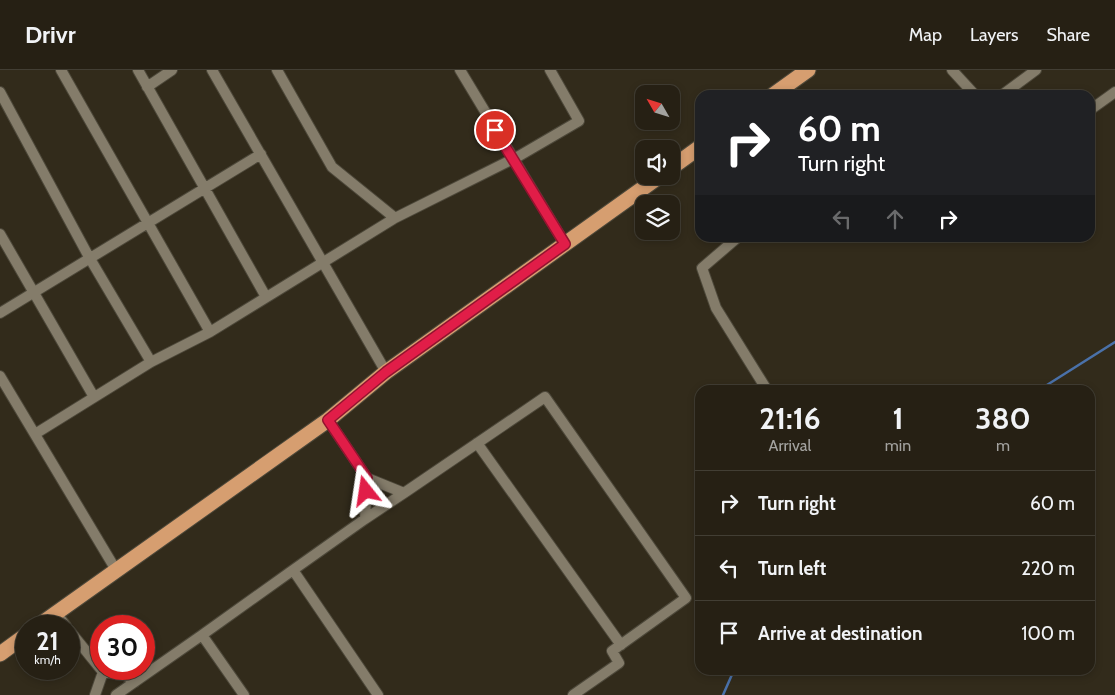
<!DOCTYPE html>
<style>
:root{--surface:#262014;--page:#322d22;--text:#f1f3f6;--muted:#a4a3a0;--line:#423e34}
body{margin:0;font-family:Cabin,sans-serif;background:var(--page);color:var(--text);height:100vh;display:flex;flex-direction:column;font-size:19px;white-space:nowrap}
*{box-sizing:border-box;margin:0}
p{font-size:16px;color:var(--muted)}
.icon{flex:none;width:28px;height:28px;fill:none;stroke:currentColor;stroke-width:2;stroke-linecap:round;stroke-linejoin:round}
.map{position:relative;flex:1;overflow:hidden}
.drawer{position:absolute;left:695px;top:315px;width:400px;height:290px;display:flex;flex-direction:column;background:var(--surface);border-radius:15px;box-shadow:0 2px 8px #0003,0 0 0 1px var(--line)}
.drawer>*{flex:none}
.guide{position:absolute;left:695px;top:20px;width:400px;height:152px;border-radius:15px;box-shadow:0 2px 8px #0003,0 0 0 1px var(--line);background:#202124;color:#fff;overflow:hidden}
.needle{width:32px;rotate:309deg}
.fabs{position:absolute;left:635px;top:15px;display:grid;gap:10px}
.fabs a{display:grid;place-items:center;width:45px;height:45px;border-radius:10px;background:var(--surface);box-shadow:0 2px 8px #0003,0 0 0 1px var(--line);font-size:25px}
.speed{position:absolute;left:15px;top:545px;display:flex;gap:10px;font-size:25px;font-weight:700;text-align:center}
.speed>*{display:grid;place-content:center;width:65px;height:65px;border-radius:50%;background:var(--surface);box-shadow:0 2px 8px #0003,0 0 0 1px var(--line);line-height:1}
.speed small{font-size:12px;font-weight:400}
.speed .limit{border:8px solid #d22;background:#fff;color:#111}
.pin{position:absolute;display:grid;place-items:center;width:42px;height:42px;color:#fff;margin:-21px;border:2px solid #fff;border-radius:50%;box-shadow:0 1px 5px #0007}
.me{position:absolute;width:55px;margin:-28px;rotate:345deg;stroke-linejoin:round;filter:drop-shadow(0 0 4px #0008)}
.turn{display:flex;align-items:center;gap:18px;height:105px;padding:0 20px;font-size:22px}
.turn .icon{width:65px;height:65px;stroke-width:2.5}
.turn b{display:block;font-size:35px;line-height:42px}
.lanes{display:flex;align-items:center;height:48px;padding:0 20px;background:#0003;justify-content:center;gap:25px;direction:ltr}
.lanes .off{opacity:.35}
.eta{display:flex;justify-content:space-evenly;align-items:center;height:85px;text-align:center}
.eta b{font-size:30px;font-weight:700;line-height:35px}
ul{padding:0;list-style:none}
li{display:flex;align-items:center;gap:15px;height:65px;padding:0 20px;border-top:1px solid var(--line)}
li div{flex:1}
li b{display:block;font-size:19px}
li em{font-style:normal}
header{display:flex;align-items:center;gap:30px;box-sizing:border-box;height:70px;padding:0 25px;background:var(--surface);border-bottom:1px solid var(--line)}
header strong{font-size:24px}
nav{display:flex;gap:28px;margin-inline-start:auto;font-size:18px}
.map>svg:first-child{display:block}
.lines{fill:none;stroke-linecap:round;stroke-linejoin:round}
.stream{stroke:#4a71a9;stroke-width:2.5}
.street-casing{stroke:#4d483a;stroke-width:12}
.highway-casing{stroke:#4d483a;stroke-width:17}
.street{stroke:#847c6a;stroke-width:10}
.highway{stroke:#d69e70;stroke-width:15}
.route-casing{stroke:#92132f;stroke-width:12}
.route{stroke:#e11d48;stroke-width:9}
</style>
<header>
<strong>Drivr</strong>
<nav><a>Map</a><a>Layers</a><a>Share</a></nav>
</header>
<div class="map">
<svg width="1115" height="625" viewBox="0 0 1115 625">
<rect width="100%" height="100%" fill="#322b1b"/>
<g class="lines">
<path class="stream" d="M1039,320L1115,272
M723,625L734,600"/>
<defs>
<path id="street" d="M61,0L210,262
M138,0L266,227
M212,0L386,302
M277,0L332,97L395,148
M460,0L565,174
M952,0L975,25
M147,17L172,0
M0,22L89,187L151,292
M1002,25L1036,0
M1090,40L1115,22
M0,164L94,327
M737,168L702,198L716,238L767,320
M0,243L261,84
M0,306L116,500
M328,350L367,408L404,423L545,327L686,528L612,581L619,593L573,625
M35,364L151,292L210,262L395,148L519,86L579,51L550,0
M477,373L621,575
M367,408L365,449L293,500L378,625
M365,449L404,423
M56,543L66,556
M69,560L103,602L125,605L135,612
M95,625L103,602
M116,625L202,565
M244,625L202,565L293,500"/>
<path id="highway" d="M773,25L808,0
M671,98L700,77
M38,556L328,350L386,302L660,106
M0,584L26,565"/>
</defs>
<use href="#street" class="street-casing"/>
<use href="#highway" class="highway-casing"/>
<use href="#street" class="street"/>
<use href="#highway" class="highway"/>
</g>
<g class="lines">
<defs>
<path id="route" d="M366,421L367,408L328,350L386,302L565,174L495,60"/>
</defs>
<use href="#route" class="route-casing"/>
<use href="#route" class="route"/>
</g>
</svg>
<div class="fabs">
<a><svg class="needle" viewBox="-14 -14 28 28"><path d="M0-13l5 13h-10z" fill="#e53935"/><path d="M0 13l5-13h-10z" fill="#a4a3a0"/></svg></a>
<a><svg class="icon" aria-label="sound" viewBox="0 0 24 24"><path d="M4 9h4l5-4v14l-5-4H4zM17 9q2 3 0 6"/></svg></a>
<a><svg class="icon" aria-label="layers" viewBox="0 0 24 24"><path d="M12 4l9 5-9 5-9-5zM3 14l9 5 9-5"/></svg></a>
</div>
<div class="speed"><div>21<small>km/h</small></div><div class="limit">30</div></div>
<div class="pin" style="left:495px;top:60px;background:#d93025"><svg class="icon" aria-label="arrive" viewBox="0 0 24 24"><path d="M6 21V4h12l-3 4 3 4H6"/></svg></div>
<svg class="me" style="left:366px;top:421px" viewBox="-20 -20 40 40"><path d="M0-17L14 15 0 8-14 15z" fill="#e11d48" stroke="#fff" stroke-width="4"/></svg>
<div class="guide">
<div class="turn"><svg class="icon" aria-label="right" viewBox="0 0 24 24"><path d="M7 20v-9h11M14 6l5 5-5 5"/></svg><div><b>60 m</b>Turn right</div></div>
<div class="lanes"><svg class="icon off" aria-label="left" viewBox="0 0 24 24"><path d="M17 20v-9H6M10 6l-5 5 5 5"/></svg><svg class="icon off" aria-label="ahead" viewBox="0 0 24 24"><path d="M12 20V5M6 11l6-6 6 6"/></svg><svg class="icon" aria-label="right" viewBox="0 0 24 24"><path d="M7 20v-9h11M14 6l5 5-5 5"/></svg></div>
</div>
<section class="drawer">
<div class="eta">
<div><b>21:16</b><p>Arrival</p></div>
<div><b>1</b><p>min</p></div>
<div><b>380</b><p>m</p></div>
</div>
<ul>
<li><svg class="icon" aria-label="right" viewBox="0 0 24 24"><path d="M7 20v-9h11M14 6l5 5-5 5"/></svg><div><b>Turn right</b></div><em>60 m</em></li>
<li><svg class="icon" aria-label="left" viewBox="0 0 24 24"><path d="M17 20v-9H6M10 6l-5 5 5 5"/></svg><div><b>Turn left</b></div><em>220 m</em></li>
<li><svg class="icon" aria-label="arrive" viewBox="0 0 24 24"><path d="M6 21V4h12l-3 4 3 4H6"/></svg><div><b>Arrive at destination</b></div><em>100 m</em></li>
</ul>
</section>
</div>
